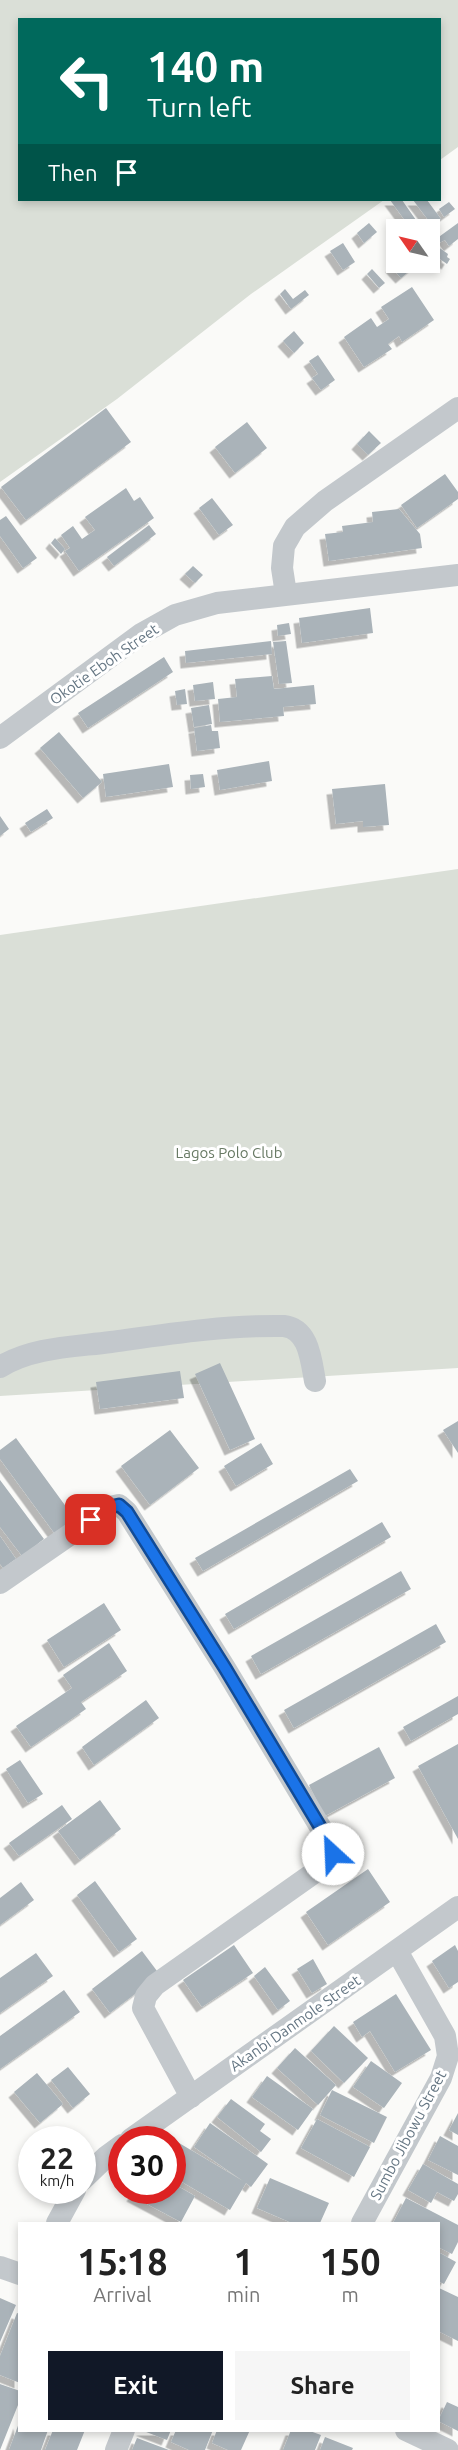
<!DOCTYPE html>
<style>
:root{--surface:#fff;--page:#f6f6f6;--text:#222;--muted:#767676;--accent:#111827}
body{margin:0;font-family:Ubuntu,sans-serif;background:var(--page);color:var(--text);height:100vh;display:flex;flex-direction:column;font-size:22px;white-space:nowrap}
*{box-sizing:border-box;margin:0}
p{font-size:20px;color:var(--muted)}
.icon{flex:none;width:33px;height:33px;fill:none;stroke:currentColor;stroke-width:2;stroke-linecap:round;stroke-linejoin:round}
.map{position:relative;flex:1;overflow:hidden}
.details{position:absolute;left:18px;top:2222px;width:422px;height:210px;display:flex;flex-direction:column;background:var(--surface);border-radius:0px;box-shadow:0 3px 9px #0003}
.details>*{flex:none}
.banner{position:absolute;left:18px;top:18px;width:423px;height:183px;border-radius:0px;box-shadow:0 3px 9px #0003;background:#00695c;color:#fff;overflow:hidden}
.needle{width:39px;rotate:304deg}
.fabs{position:absolute;left:386px;top:219px;display:grid;gap:12px}
.fabs a{display:grid;place-items:center;width:54px;height:54px;border-radius:0px;background:var(--surface);box-shadow:0 3px 9px #0003;font-size:30px}
.speed{position:absolute;left:18px;top:2126px;display:flex;gap:12px;font-size:30px;font-weight:700;text-align:center}
.speed>*{display:grid;place-content:center;width:78px;height:78px;border-radius:50%;background:var(--surface);box-shadow:0 3px 9px #0003;line-height:1}
.speed small{font-size:15px;font-weight:400}
.speed .limit{border:9px solid #d22;background:#fff;color:#111}
.pin{position:absolute;display:grid;place-items:center;width:51px;height:51px;color:#fff;margin:-26px;border-radius:12px;box-shadow:0 3px 9px #0006}
.me{position:absolute;width:66px;margin:-33px;rotate:335deg;stroke-linejoin:round;filter:drop-shadow(0 0 4px #0008)}
.turn{display:flex;align-items:center;gap:21px;height:126px;padding:0 30px;font-size:27px}
.turn .icon{width:78px;height:78px;stroke-width:2.5}
.turn b{display:block;font-size:42px;line-height:51px}
.then{display:flex;align-items:center;height:57px;padding:0 30px;background:#0003;gap:12px;font-size:22px}
.eta{display:flex;justify-content:space-evenly;align-items:center;height:102px;text-align:center}
.eta b{font-size:36px;font-weight:600;line-height:42px}
.primary-button{display:flex;gap:12px;margin-top:auto;padding:12px 30px}
.primary-button a{flex:1;height:69px;border-radius:0px;background:var(--accent);color:#fff;font-size:24px;font-weight:600;line-height:69px;text-align:center}
.primary-button a+a{background:var(--page);color:var(--text)}
.map>svg:first-child{display:block}
.green{fill:#dadfd7}
.building{fill:#aab3b9;filter:url(#shadow)}
.lines{fill:none;stroke-linecap:round;stroke-linejoin:round}
.minor{stroke:#c3c8cc;stroke-width:22}
.route-casing{stroke:#114b97;stroke-width:15}
.route{stroke:#1a73e8;stroke-width:10}
.labels{text-anchor:middle;dominant-baseline:central;stroke-width:6;stroke-linejoin:round;paint-order:stroke}
.street-label{font-size:15px;fill:#657683;stroke:#fff}
.park-label{font-size:15px;fill:#687a64;stroke:#fff}
</style>
<div class="map">
<svg width="458" height="2450" viewBox="0 0 458 2450">
<defs>
<filter id="shadow"><feDropShadow dx="-5.5" dy="5.5" stdDeviation="0" flood-color="#0004"/></filter>
</defs>
<rect width="100%" height="100%" fill="#fafaf8"/>
<path class="green" d="M0,0H458V147L440,160V20H20V200H384L251,294L117,399L0,482Z
M458,869V1368L0,1396V935Z"/>
<path class="building" d="M390,200H402L423,230H412Z
M413,200H427L441,219L432,225Z
M449,202L455,209L444,217L439,209Z
M369,223L377,232L364,243L357,233Z
M458,223V239L449,246L445,240L439,243L436,239Z
M343,243L355,262L343,270L330,251Z
M437,246L448,254L447,257L450,259L447,264L434,255L432,252Z
M396,262H420L401,278L391,267Z
M372,269L385,283L379,288L367,274Z
M412,287L434,320L402,342L399,336L388,344L392,349L364,367L344,337L371,318L377,327L389,319L381,307Z
M285,289L293,299L305,290L309,295L291,309L280,294Z
M294,331L304,343L294,353L283,341Z
M318,355L335,380L321,390L312,378L318,374L309,361Z
M106,408L131,442L26,520L1,487Z
M247,422L267,448L235,473L215,447Z
M369,431L381,443L368,455L357,444Z
M445,474L458,492V499L417,528L401,505Z
M126,488L134,501L140,497L154,518L79,571L65,551L70,548L61,535L73,526L82,539L95,530L85,517Z
M212,498L233,525L219,535L199,508Z
M399,509L420,534L422,548L329,561L325,534L343,532L342,526L373,522L372,512Z
M6,516L37,558L23,568L0,536V520Z
M149,525L156,534L114,566L107,557Z
M55,538L65,549L61,554L51,543Z
M193,566L203,575L195,583L185,574Z
M370,608L373,633L302,643L299,618Z
M289,623L291,634L278,636L277,625Z
M271,641L272,654L186,663L185,651Z
M286,641L292,683L279,684L273,642Z
M164,657L173,672L88,728L78,713Z
M272,676L274,689L314,685L316,704L283,707L284,716L220,722L218,699L237,697L235,679Z
M213,682L215,699L195,701L193,685Z
M185,689L187,704L177,705L175,691Z
M209,705L212,724L194,727L191,708Z
M211,725L212,731H218L220,748L197,751L194,728Z
M59,732L102,782L83,798L40,748Z
M269,761L272,781L220,790L217,770Z
M169,764L173,787L106,797L103,774Z
M203,774L205,787L191,789L190,775Z
M385,784L389,825L363,827V821L336,824L332,789Z
M47,809L53,818L31,832L25,823Z
M0,816L9,829L0,836Z
M220,1363L255,1439L230,1450L195,1374Z
M180,1371L184,1398L100,1409L96,1382Z
M458,1421V1453L443,1430Z
M170,1430L199,1468L150,1505L121,1466Z
M16,1438L75,1519L55,1534L0,1459V1450Z
M261,1443L273,1464L236,1486L224,1466Z
M350,1469L358,1481L203,1571L195,1558Z
M0,1480L44,1539L22,1556L0,1527Z
M382,1522L391,1537L234,1629L225,1614Z
M0,1536L16,1559L3,1568L0,1564Z
M401,1571L411,1589L261,1674L251,1656Z
M104,1603L121,1630L64,1667L47,1640Z
M436,1624L446,1642L294,1728L284,1710Z
M109,1643L127,1671L81,1702L86,1709L31,1747L16,1726L72,1688L63,1675Z
M458,1696V1714L411,1741L403,1727Z
M146,1700L159,1718L94,1765L82,1747Z
M458,1744V1839L418,1766Z
M379,1747L395,1778L325,1816L309,1785Z
M20,1760L43,1794L28,1803L6,1769Z
M100,1800L121,1829L80,1860L58,1831Z
M62,1805L72,1819L19,1856L9,1843Z
M368,1869L390,1902L328,1945L306,1912Z
M95,1881L137,1939L119,1952L77,1895Z
M21,1882L34,1900L0,1925V1898Z
M234,1945L253,1973L202,2007L183,1980Z
M455,1945L458,1951V1982L449,1988L432,1961Z
M142,1951L160,1975L110,2013L92,1989Z
M36,1953L53,1976L0,2013V1978Z
M313,1959L327,1984L312,1993L297,1969Z
M265,1967L290,2001L278,2010L254,1976Z
M64,1990L80,2012L0,2069V2036Z
M396,1994L431,2050L395,2072L370,2031L362,2037L353,2022Z
M334,2026L368,2058L344,2083L311,2051Z
M295,2048L336,2085L318,2105L277,2068Z
M371,2061L402,2083L384,2108L353,2087Z
M68,2067L90,2094L73,2108L51,2080Z
M37,2073L63,2104L40,2123L14,2092Z
M267,2076L313,2109L298,2130L252,2097Z
M332,2090L387,2117L374,2143L320,2115Z
M231,2099L265,2124L260,2131L271,2139L261,2152L217,2117Z
M458,2113V2135L449,2130Z
M317,2119L370,2147L354,2177L301,2148Z
M210,2123L268,2164L251,2187L246,2183L230,2210L172,2176L174,2140L243,2181L194,2147Z
M440,2136L458,2146V2175L428,2160Z
M423,2164L458,2184V2194L454,2201L437,2192L431,2203L408,2190Z
M270,2178L329,2203L320,2223H292L257,2208Z
M172,2183L195,2196L181,2222L132,2196L136,2190H172Z
M406,2198L458,2225V2242L452,2254L438,2247V2223H393Z
M438,2252L456,2262L444,2284L438,2281Z
M439,2288L458,2297V2341L438,2331Z
M0,2298L16,2305L0,2342Z
M17,2313L20,2314V2383L0,2375V2356Z
M0,2384L20,2391V2400L0,2450Z
M447,2402L458,2407V2431L438,2421Z
M19,2423L20,2430H48L41,2450H9Z
M53,2430H85L77,2450H45Z
M141,2430H171L167,2440Z
M176,2430H213L205,2450H189L171,2442Z
M217,2430H250L241,2450H228L212,2443Z
M291,2430H307L321,2435L315,2450H283Z
M325,2437L353,2448L352,2450H320Z
M137,2438L169,2450H132Z"/>
<g class="lines">
<path class="minor" d="M286,594L282,568L284,546L295,527L325,501L458,408
M0,738L141,634L175,615L217,603L458,575
M0,1367C33,1347 74,1347 111,1342C168,1334 225,1325 284,1326C309,1329 311,1360 315,1381
M0,1583L110,1507L119,1505L127,1512L225,1668L331,1845L333,1854L328,1863L155,1985L146,1996L143,2008L191,2097
M131,2139L458,1907
M82,2180L107,2156L122,2145
M57,2223L75,2190
M362,2223L441,2078L448,2056L445,2036L397,1951
M0,2267L20,2274
M406,2430L448,2450
M116,2450L124,2430"/>
</g>
<g class="lines">
<defs>
<path id="route" d="M91,1520L110,1507L119,1505L127,1512L225,1668L331,1845L333,1854"/>
</defs>
<use href="#route" class="route-casing"/>
<use href="#route" class="route"/>
</g>
<g class="labels">
<g class="street-label">
<text transform="translate(104 664) rotate(-35)">Okotie Eboh Street</text>
<text transform="translate(295 2023) rotate(-35)">Akanbi Danmole Street</text>
<text transform="translate(408 2135) rotate(-62)">Sumbo Jibowu Street</text>
</g>
<g class="park-label">
<text x="229" y="1152">Lagos Polo Club</text>
</g>
</g>
</svg>
<div class="fabs">
<a><svg class="needle" viewBox="-14 -14 28 28"><path d="M0-13l5 13h-10z" fill="#e53935"/><path d="M0 13l5-13h-10z" fill="#767676"/></svg></a>
</div>
<div class="speed"><div>22<small>km/h</small></div><div class="limit">30</div></div>
<div class="pin" style="left:91px;top:1520px;background:#d93025"><svg class="icon" aria-label="arrive" viewBox="0 0 24 24"><path d="M6 21V4h12l-3 4 3 4H6"/></svg></div>
<svg class="me" style="left:333px;top:1854px" viewBox="-20 -20 40 40"><circle r="19" fill="#fff"/><path d="M0-13L10 11 0 6-10 11z" fill="#1a73e8"/></svg>
<div class="banner">
<div class="turn"><svg class="icon" aria-label="left" viewBox="0 0 24 24"><path d="M17 20v-9H6M10 6l-5 5 5 5"/></svg><div><b>140 m</b>Turn left</div></div>
<div class="then">Then<svg class="icon" aria-label="arrive" viewBox="0 0 24 24"><path d="M6 21V4h12l-3 4 3 4H6"/></svg></div>
</div>
<section class="details">
<div class="eta">
<div><b>15:18</b><p>Arrival</p></div>
<div><b>1</b><p>min</p></div>
<div><b>150</b><p>m</p></div>
</div>
<div class="primary-button"><a>Exit</a><a>Share</a></div>
</section>
</div>
